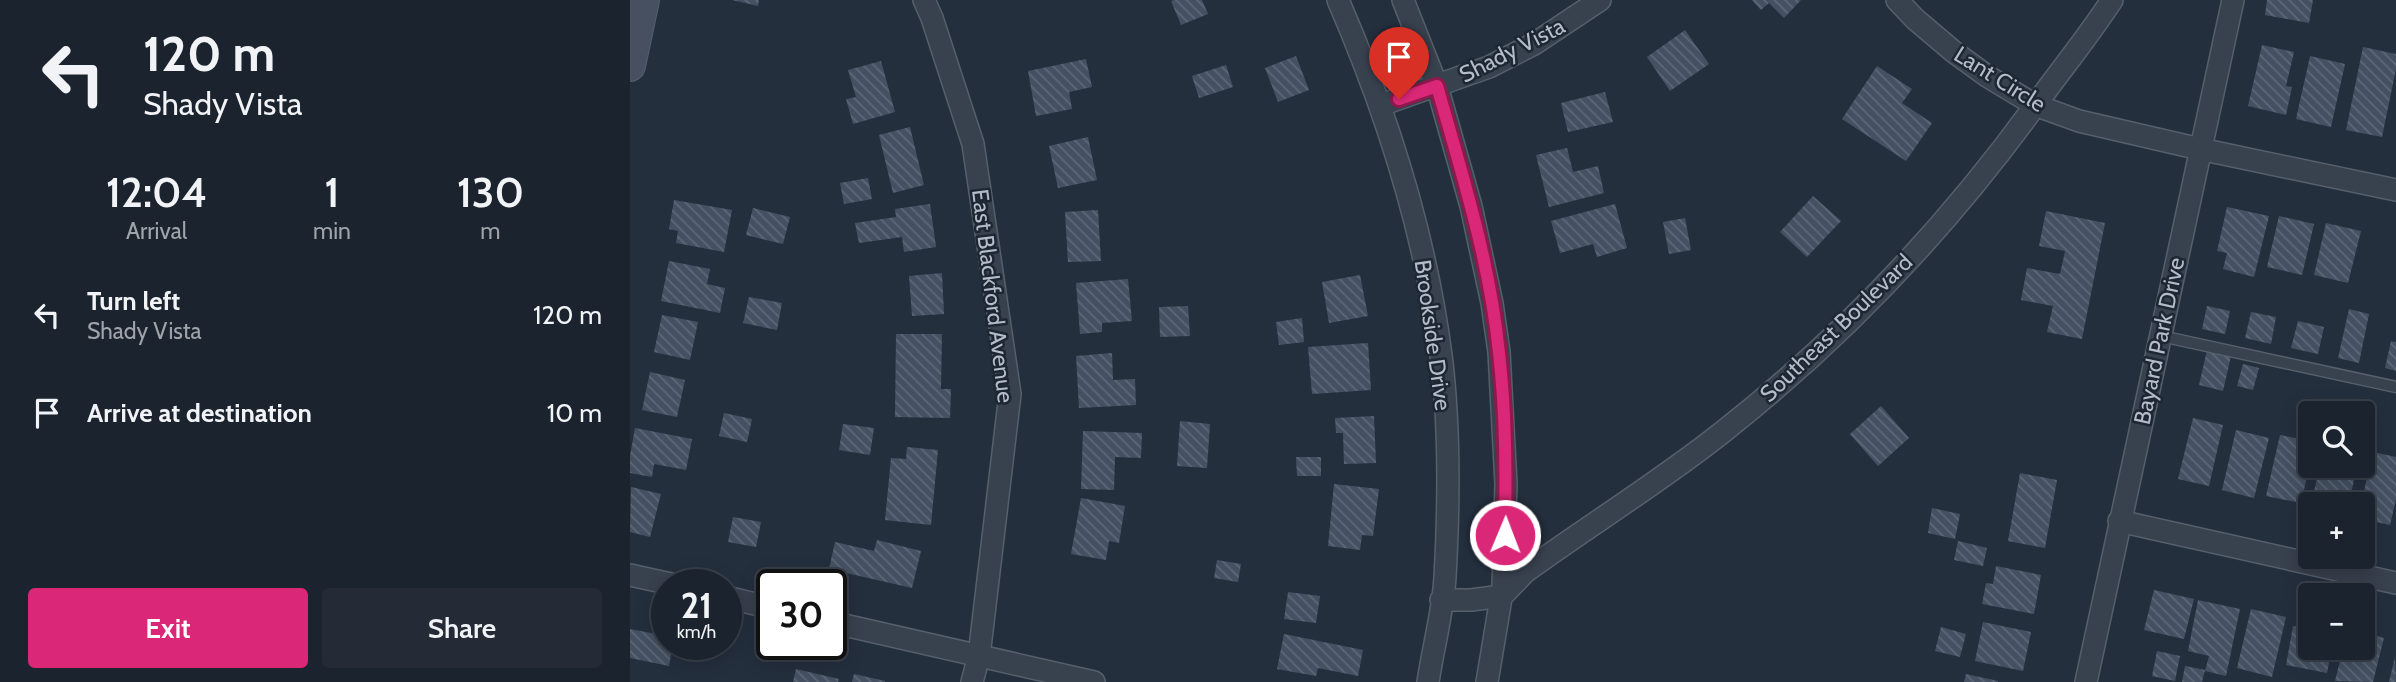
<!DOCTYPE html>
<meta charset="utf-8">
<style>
:root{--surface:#1b232e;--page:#242b36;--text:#f1f3f6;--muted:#a0a4aa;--line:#39404a;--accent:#db2777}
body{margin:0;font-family:Cabin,sans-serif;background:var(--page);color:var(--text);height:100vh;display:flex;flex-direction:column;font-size:26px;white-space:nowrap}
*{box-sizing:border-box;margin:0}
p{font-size:23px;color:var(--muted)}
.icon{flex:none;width:38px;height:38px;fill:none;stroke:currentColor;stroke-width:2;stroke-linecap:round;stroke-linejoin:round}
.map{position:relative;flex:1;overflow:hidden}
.panel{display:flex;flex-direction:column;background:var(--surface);width:630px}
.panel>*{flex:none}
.banner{background:#1b232e;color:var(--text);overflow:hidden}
.tools{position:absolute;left:1668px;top:401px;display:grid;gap:14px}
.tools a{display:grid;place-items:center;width:77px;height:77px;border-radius:7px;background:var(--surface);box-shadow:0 4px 18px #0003,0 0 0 2px var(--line);font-size:35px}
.speed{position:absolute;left:21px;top:569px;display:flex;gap:14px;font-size:35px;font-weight:700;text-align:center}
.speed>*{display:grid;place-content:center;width:91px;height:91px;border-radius:50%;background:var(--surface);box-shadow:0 4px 18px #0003,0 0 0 2px var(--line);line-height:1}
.speed small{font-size:18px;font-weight:400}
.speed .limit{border:4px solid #111;border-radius:10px;background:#fff;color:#111}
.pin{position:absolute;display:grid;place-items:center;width:60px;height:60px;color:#fff;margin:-72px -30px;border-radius:50% 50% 50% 0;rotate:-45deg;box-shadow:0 0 7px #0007}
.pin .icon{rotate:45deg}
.me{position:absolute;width:77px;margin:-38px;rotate:1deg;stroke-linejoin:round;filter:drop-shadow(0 0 5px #0008)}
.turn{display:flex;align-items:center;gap:24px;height:147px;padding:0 28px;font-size:32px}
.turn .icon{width:91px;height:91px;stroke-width:2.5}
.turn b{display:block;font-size:49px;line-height:60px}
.eta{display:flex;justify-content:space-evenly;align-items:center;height:119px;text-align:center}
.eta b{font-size:42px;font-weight:600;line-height:49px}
.action{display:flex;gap:14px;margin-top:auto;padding:14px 28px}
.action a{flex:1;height:80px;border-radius:7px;background:var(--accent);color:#fff;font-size:28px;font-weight:600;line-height:80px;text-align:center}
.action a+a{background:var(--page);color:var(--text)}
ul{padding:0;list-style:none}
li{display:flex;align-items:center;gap:21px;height:98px;padding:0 28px}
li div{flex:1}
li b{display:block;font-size:26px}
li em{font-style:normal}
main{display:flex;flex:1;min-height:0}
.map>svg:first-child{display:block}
.building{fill:url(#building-back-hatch)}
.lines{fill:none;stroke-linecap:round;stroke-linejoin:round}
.lane-casing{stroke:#565f6c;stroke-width:13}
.street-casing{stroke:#565f6c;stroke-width:24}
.secondary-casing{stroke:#565f6c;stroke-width:32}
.lane{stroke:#38414e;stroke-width:10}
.street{stroke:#38414e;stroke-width:21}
.secondary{stroke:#465061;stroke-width:30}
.route-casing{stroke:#8e194d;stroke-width:18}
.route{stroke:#db2777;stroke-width:12}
.labels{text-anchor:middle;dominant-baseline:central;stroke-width:5;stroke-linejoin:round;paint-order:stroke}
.street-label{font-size:23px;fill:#b4bcc9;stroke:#1d2633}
</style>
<main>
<section class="panel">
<div class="banner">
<div class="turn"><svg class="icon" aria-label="left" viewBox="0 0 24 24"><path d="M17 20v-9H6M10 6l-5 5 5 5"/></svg><div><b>120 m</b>Shady Vista</div></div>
</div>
<div class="eta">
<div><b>12:04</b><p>Arrival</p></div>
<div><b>1</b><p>min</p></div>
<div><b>130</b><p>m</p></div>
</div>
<ul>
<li><svg class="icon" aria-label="left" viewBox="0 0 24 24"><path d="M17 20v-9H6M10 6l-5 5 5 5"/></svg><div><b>Turn left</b><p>Shady Vista</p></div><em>120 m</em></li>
<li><svg class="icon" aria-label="arrive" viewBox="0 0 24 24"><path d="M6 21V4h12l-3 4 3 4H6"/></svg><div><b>Arrive at destination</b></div><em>10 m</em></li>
</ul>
<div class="action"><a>Exit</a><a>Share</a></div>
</section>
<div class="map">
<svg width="1766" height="682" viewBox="0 0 1766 682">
<defs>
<pattern id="building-back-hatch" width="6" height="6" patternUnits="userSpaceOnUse" patternTransform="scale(1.75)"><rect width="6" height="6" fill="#455162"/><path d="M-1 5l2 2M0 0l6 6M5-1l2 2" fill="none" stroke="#5d6877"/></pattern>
</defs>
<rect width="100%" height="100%" fill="#242f3e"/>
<path class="building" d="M102,0H129L128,6Z
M544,0H572L578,14L551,25L541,1Z
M1122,0H1171L1154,18L1139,3L1131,10Z
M1637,0H1683L1679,23L1635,15Z
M1055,30L1079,64L1040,91L1017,57Z
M1632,45L1664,52L1656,86L1662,87L1656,115L1618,106Z
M1733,47L1766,54V69L1752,137L1716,130Z
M666,56L679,90L648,102L635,68Z
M1680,56L1715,64L1701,127L1666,119Z
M456,59L462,87L439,92L442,109L406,116L398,71Z
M251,61L265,112L223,124L216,99L226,97L218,70Z
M596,65L603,87L569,98L562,76Z
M1247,66L1282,89L1272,103L1302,123L1276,161L1212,119Z
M975,92L983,122L938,132L931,103Z
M280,127L294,185L263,193L249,135Z
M458,137L467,180L428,188L419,146Z
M937,148L943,172L968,166L974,193L919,207L906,155Z
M238,178L242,199L214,204L210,183Z
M1183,196L1211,221L1177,257L1150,232Z
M44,200L102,210L94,252L46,243L48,231L39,229Z
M300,204L306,247L274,252L272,237L229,243L225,223L266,217L265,209Z
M985,204L997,248L967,257L963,244L930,253L921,221Z
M1597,207L1639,216L1624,277L1593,269L1597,253L1587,251Z
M123,208L160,217L153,244L116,235Z
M468,210L471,261L438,262L435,212Z
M1416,211L1475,223L1452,339L1417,332L1423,306L1391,300L1397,268L1430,274L1435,251L1409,246Z
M1649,216L1684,224L1672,275L1637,267Z
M1055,218L1061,250L1039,254L1033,222Z
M1696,223L1731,231L1718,283L1684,275Z
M39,261L80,269L77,284L95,288L90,313L31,301Z
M312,273L314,314L282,316L279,276Z
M730,275L738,316L699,323L692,282Z
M498,279L502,321L472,323V332L450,334L446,283Z
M119,297L152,303L147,330L113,323Z
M558,306L560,336L530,337L529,307Z
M1577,306L1600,311L1595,334L1572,329Z
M1719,309L1739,314L1729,363L1708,358Z
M1621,312L1646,317L1641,344L1615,338Z
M32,315L68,322L60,360L24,352Z
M672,318L674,342L649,345L646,322Z
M1668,321L1694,327L1688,354L1661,348Z
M266,334H312L311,389H321L320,418L265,417Z
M1761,341L1766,342V371L1755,368Z
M738,343L741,390L682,394L678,347Z
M1577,350L1601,356L1593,391L1569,385Z
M482,353L483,380L505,379L506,405L449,408L446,356Z
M1613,364L1629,368L1623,390L1607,386Z
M20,372L55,380L47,417L12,410Z
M1251,406L1279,438L1248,466L1220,434Z
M94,413L122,419L117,442L89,436Z
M744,416L746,463L714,464L713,433H706L705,418Z
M1563,418L1593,425L1579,486L1548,479Z
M550,421L580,424L577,468L547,466Z
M213,424L244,428L240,455L209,450Z
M5,428L62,439L56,470L24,464L22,477L0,473V456Z
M1606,430L1639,438L1624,498L1592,490Z
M453,431L512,433L511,458L485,457L484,490L451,489Z
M1650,435L1680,441V463L1671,503L1636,496Z
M277,447L308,450L301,525L255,520L261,458L276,459Z
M1743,452L1766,457V499L1760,525L1732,519L1731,504Z
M666,457H691V476H667Z
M1690,466H1727L1719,504H1681Z
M1390,473L1427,480L1415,548L1378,541Z
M704,484L749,489L743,536L732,535L730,550L698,546Z
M1,487L31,494L20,537L0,532Z
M451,498L495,506L489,543L479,541L476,560L441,554Z
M1302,508L1330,514L1325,539L1298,533Z
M103,517L131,522L126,547L98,542Z
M247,540L291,551L282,588L199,569L205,542L244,551Z
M1328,541L1357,548L1353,566L1324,560Z
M587,560L611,564L608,582L584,578Z
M1366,566L1411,575L1404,614L1352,604L1356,583L1363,584Z
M1524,590L1564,599L1554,639L1514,630Z
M658,592L690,596L686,623L654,619Z
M1568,600L1610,609L1596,676L1575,671L1579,656L1558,651Z
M1621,609L1656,617L1642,677L1607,668Z
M1353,622L1401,632L1393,671L1345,661Z
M1663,626L1680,629V648H1702L1697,673L1656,665Z
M1311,627L1336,634L1330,657L1305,651Z
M0,629L37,636V644H43L39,666L0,658Z
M1732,632L1754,638L1743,682L1705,681L1713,648H1732Z
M654,634L733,650L728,676L688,668L686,676L647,669Z
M1527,651L1550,656L1545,681L1522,676Z
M1765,657L1766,682H1759Z
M1555,666L1575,670L1572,682H1552Z
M166,669L209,679L208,682H163Z
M224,674L255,681V682H222Z
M1336,674L1368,681V682H1334Z"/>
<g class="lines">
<defs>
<path id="lane" d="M1531,336L1766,387"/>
<path id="street" d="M294,0L302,18L343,144L380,394L349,656L342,682
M708,0C757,113 795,233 811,355C820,426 819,506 815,577C813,612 803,648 798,682
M773,0L807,86L841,206L862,303L869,352L876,484L873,586L857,682
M1267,0L1285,19L1324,52L1357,76L1405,105L1449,121L1570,149L1766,190
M751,105L859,67L904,44L970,0
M1489,521L1766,583
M0,575L41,584
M96,597L142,608
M811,600H841L872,596L895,572C961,524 1030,482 1094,431C1212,338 1316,228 1404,107C1430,71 1458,37 1482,0
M201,622L464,682
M1456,682L1603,0"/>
<path id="secondary" d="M0,66L14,0"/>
</defs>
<use href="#lane" class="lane-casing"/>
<use href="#street" class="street-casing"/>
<use href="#secondary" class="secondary-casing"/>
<use href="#lane" class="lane"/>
<use href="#street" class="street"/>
<use href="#secondary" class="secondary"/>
</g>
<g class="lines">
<defs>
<path id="route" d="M769,99L807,86C832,174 860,262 869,353C876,413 876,474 875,535"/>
</defs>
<use href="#route" class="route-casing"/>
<use href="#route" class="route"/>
</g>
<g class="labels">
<g class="street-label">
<text transform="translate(882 50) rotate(-27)">Shady Vista</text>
<text transform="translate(1370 79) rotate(32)">Lant Circle</text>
<text transform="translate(363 296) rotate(83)">East Blackford Avenue</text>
<text transform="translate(1206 328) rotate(-44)">Southeast Boulevard</text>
<text transform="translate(803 335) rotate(82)">Brookside Drive</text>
<text transform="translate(1529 341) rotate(-78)">Bayard Park Drive</text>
</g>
</g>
</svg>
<div class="tools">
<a><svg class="icon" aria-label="search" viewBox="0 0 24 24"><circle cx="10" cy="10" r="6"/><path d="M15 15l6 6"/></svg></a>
<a>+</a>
<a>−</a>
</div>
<div class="speed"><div>21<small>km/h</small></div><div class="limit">30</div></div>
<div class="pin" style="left:769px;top:99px;background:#d93025"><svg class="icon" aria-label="arrive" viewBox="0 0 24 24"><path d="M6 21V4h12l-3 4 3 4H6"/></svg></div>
<svg class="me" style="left:875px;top:535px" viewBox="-20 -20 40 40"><circle r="17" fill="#db2777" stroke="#fff" stroke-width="3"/><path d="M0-11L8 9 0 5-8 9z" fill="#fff"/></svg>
</div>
</main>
